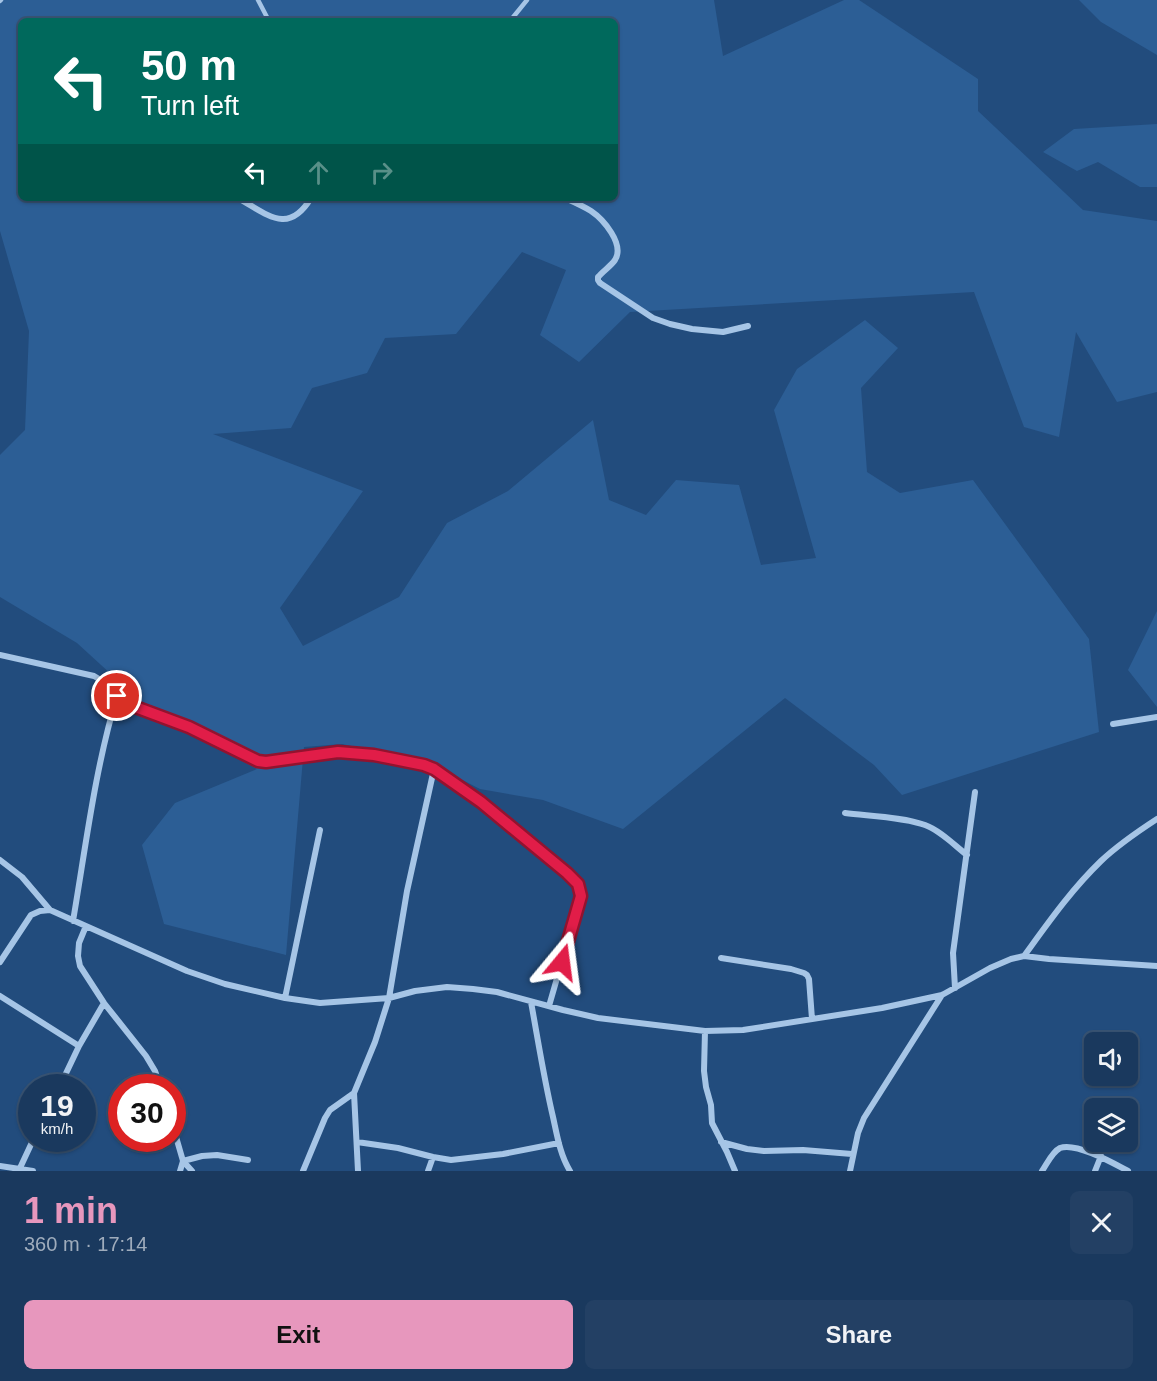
<!DOCTYPE html>
<meta charset="utf-8">
<style>
:root{--surface:#1a395e;--page:#234064;--text:#f1f3f6;--muted:#9facbc;--line:#385373;--accent:#e797bd}
body{margin:0;font-family:Arial,sans-serif;background:var(--page);color:var(--text);height:100vh;display:flex;flex-direction:column;font-size:22px;white-space:nowrap}
*{box-sizing:border-box;margin:0}
p{font-size:20px;color:var(--muted)}
.icon{flex:none;width:33px;height:33px;fill:none;stroke:currentColor;stroke-width:2;stroke-linecap:round;stroke-linejoin:round}
.map{position:relative;height:1171px;overflow:hidden}
.drawer{display:flex;flex-direction:column;background:var(--surface);flex:1}
.drawer>*{flex:none}
.guide{position:absolute;left:18px;top:18px;width:600px;height:183px;border-radius:9px;box-shadow:0 2px 4px #0004,0 0 0 2px var(--line);background:#00695c;color:#fff;overflow:hidden}
.controls{position:absolute;left:1084px;top:1032px;display:grid;gap:12px}
.controls a{display:grid;place-items:center;width:54px;height:54px;border-radius:9px;background:var(--surface);box-shadow:0 2px 4px #0004,0 0 0 2px var(--line);font-size:30px}
.speed{position:absolute;left:18px;top:1074px;display:flex;gap:12px;font-size:30px;font-weight:700;text-align:center}
.speed>*{display:grid;place-content:center;width:78px;height:78px;border-radius:50%;background:var(--surface);box-shadow:0 2px 4px #0004,0 0 0 2px var(--line);line-height:1}
.speed small{font-size:15px;font-weight:400}
.speed .limit{border:9px solid #d22;background:#fff;color:#111}
.pin{position:absolute;display:grid;place-items:center;width:51px;height:51px;color:#fff;margin:-26px;border:3px solid #fff;border-radius:50%;box-shadow:0 2px 6px #0007}
.me{position:absolute;width:66px;margin:-33px;rotate:16deg;stroke-linejoin:round;filter:drop-shadow(0 0 4px #0008)}
.turn{display:flex;align-items:center;gap:21px;height:126px;padding:0 24px;font-size:27px}
.turn .icon{width:78px;height:78px;stroke-width:2.5}
.turn b{display:block;font-size:42px;line-height:51px}
.lanes{display:flex;align-items:center;height:57px;padding:0 24px;background:#0003;justify-content:center;gap:30px;direction:ltr}
.lanes .off{opacity:.35}
.round{display:grid;place-items:center;flex:none;width:63px;height:63px;border-radius:9px;background:var(--page)}
.head{display:flex;align-items:center;justify-content:space-between;height:102px;padding:0 24px}
h1{font-size:36px;font-weight:800;line-height:45px;color:var(--accent)}
.button{display:flex;gap:12px;margin-top:auto;padding:12px 24px}
.button a{flex:1;height:69px;border-radius:9px;background:var(--accent);color:#111;font-size:24px;font-weight:800;line-height:69px;text-align:center}
.button a+a{background:var(--page);color:var(--text)}
.map>svg:first-child{display:block}
.green{fill:#2c5e95;fill-rule:evenodd}
.lines{fill:none;stroke-linecap:round;stroke-linejoin:round}
.lane{stroke:#a6c5e6;stroke-width:4.5}
.street{stroke:#a6c5e6;stroke-width:6}
.route-casing{stroke:#92132f;stroke-width:15}
.route{stroke:#e11d48;stroke-width:10}
</style>
<div class="map">
<svg width="1157" height="1171" viewBox="0 0 1157 1171">
<rect width="100%" height="100%" fill="#224c7d"/>
<path class="green" d="M0,0H714L723,56L844,0H859L978,79V111L1083,210L1157,221V392L1117,402L1076,332L1059,437L1024,427L974,292L630,312L579,362L540,335L566,270L522,252L456,334L385,338L367,373L312,388L291,428L213,434L363,491L280,608L303,646L399,597L447,523L508,491L593,420L609,500L646,515L676,480L739,485L761,565L816,558L774,410L797,369L865,320L898,348L861,388L867,472L900,493L973,480L1089,639L1099,732L902,795L874,765L785,698L623,829L543,800L480,789L429,763L342,744L304,747L286,955L164,924L142,845L175,803L257,769L182,730L136,697L77,643L0,597V455L25,430L29,331L0,231ZM21,21H615V198H21Z
M1079,0H1157V55L1101,22Z
M1157,124V187H1140L1098,162L1077,171L1043,152L1074,129Z
M1157,611V707L1128,670Z"/>
<g class="lines">
<path class="lane" d="M258,0L269,21
M0,1L1,0
M510,21L527,0"/>
<path class="street" d="M238,198C267,214 288,236 311,198
M565,198C574,202 583,206 591,211C603,219 625,244 615,260C611,266 603,271 598,277V280L600,283L653,318L670,324L692,329L723,332L748,326
M0,655L94,676L104,682L117,696L130,705L189,727L258,761L266,762L338,752L374,755L424,765L434,769L481,802L567,873L578,884L581,895L549,1006
M1113,724L1157,717
M845,813C868,816 904,817 925,825C941,831 954,845 967,855
M0,860L22,877L50,910
M73,921C86,845 95,769 117,696
M86,926L79,943L78,956L80,966L104,1003L146,1056L155,1071L161,1088
M1024,956C1048,923 1071,890 1101,861C1118,845 1137,832 1157,819
M721,958L791,969L804,973L807,975L809,979L812,1019
M0,962L31,915L40,911L50,910L187,971L225,984L285,998L320,1003L389,998L415,991L447,987L473,989L497,992L563,1010L598,1018L705,1031L743,1030L882,1008L942,995L990,968L1011,959L1024,956L1049,959L1157,966
M955,988L953,953L975,792
M0,996L79,1046
M285,998L320,830
M531,1002C538,1040 544,1079 553,1117C557,1135 560,1155 570,1171
M705,1031L704,1071L706,1087L711,1105L712,1123L727,1152L735,1171
M59,1088L79,1046L104,1003
M172,1123L183,1161L180,1171
M357,1142L398,1148L433,1157L451,1160L503,1154L559,1143
M721,1142L747,1149L764,1151L803,1150L852,1154
M0,1166L33,1171
M20,1168L34,1138
M192,1171L183,1161L202,1156L217,1155L248,1160
M303,1171L325,1118L330,1110L354,1093
M358,1171L354,1093L375,1042L389,998L407,891L434,769
M428,1171L433,1157
M850,1171L858,1133L864,1118L942,995
M1042,1171C1047,1164 1052,1152 1060,1148C1076,1142 1113,1163 1128,1171
M1095,1171L1101,1156"/>
</g>
<g class="lines">
<defs>
<path id="route" d="M117,696L130,705L189,727L258,761L266,762L338,752L374,755L424,765L434,769L481,802L567,873L578,884L581,896L562,962"/>
</defs>
<use href="#route" class="route-casing"/>
<use href="#route" class="route"/>
</g>
</svg>
<div class="controls">
<a><svg class="icon" aria-label="sound" viewBox="0 0 24 24"><path d="M4 9h4l5-4v14l-5-4H4zM17 9q2 3 0 6"/></svg></a>
<a><svg class="icon" aria-label="layers" viewBox="0 0 24 24"><path d="M12 4l9 5-9 5-9-5zM3 14l9 5 9-5"/></svg></a>
</div>
<div class="speed"><div>19<small>km/h</small></div><div class="limit">30</div></div>
<div class="pin" style="left:117px;top:696px;background:#d93025"><svg class="icon" aria-label="arrive" viewBox="0 0 24 24"><path d="M6 21V4h12l-3 4 3 4H6"/></svg></div>
<svg class="me" style="left:562px;top:962px" viewBox="-20 -20 40 40"><path d="M0-17L14 15 0 8-14 15z" fill="#e11d48" stroke="#fff" stroke-width="4"/></svg>
<div class="guide">
<div class="turn"><svg class="icon" aria-label="left" viewBox="0 0 24 24"><path d="M17 20v-9H6M10 6l-5 5 5 5"/></svg><div><b>50 m</b>Turn left</div></div>
<div class="lanes"><svg class="icon" aria-label="left" viewBox="0 0 24 24"><path d="M17 20v-9H6M10 6l-5 5 5 5"/></svg><svg class="icon off" aria-label="ahead" viewBox="0 0 24 24"><path d="M12 20V5M6 11l6-6 6 6"/></svg><svg class="icon off" aria-label="right" viewBox="0 0 24 24"><path d="M7 20v-9h11M14 6l5 5-5 5"/></svg></div>
</div>
</div>
<section class="drawer">
<div class="head"><div><h1>1 min</h1><p>360 m · 17:14</p></div><a class="round"><svg class="icon" aria-label="close" viewBox="0 0 24 24"><path d="M6 6l12 12M18 6L6 18"/></svg></a></div>
<div class="button"><a>Exit</a><a>Share</a></div>
</section>
